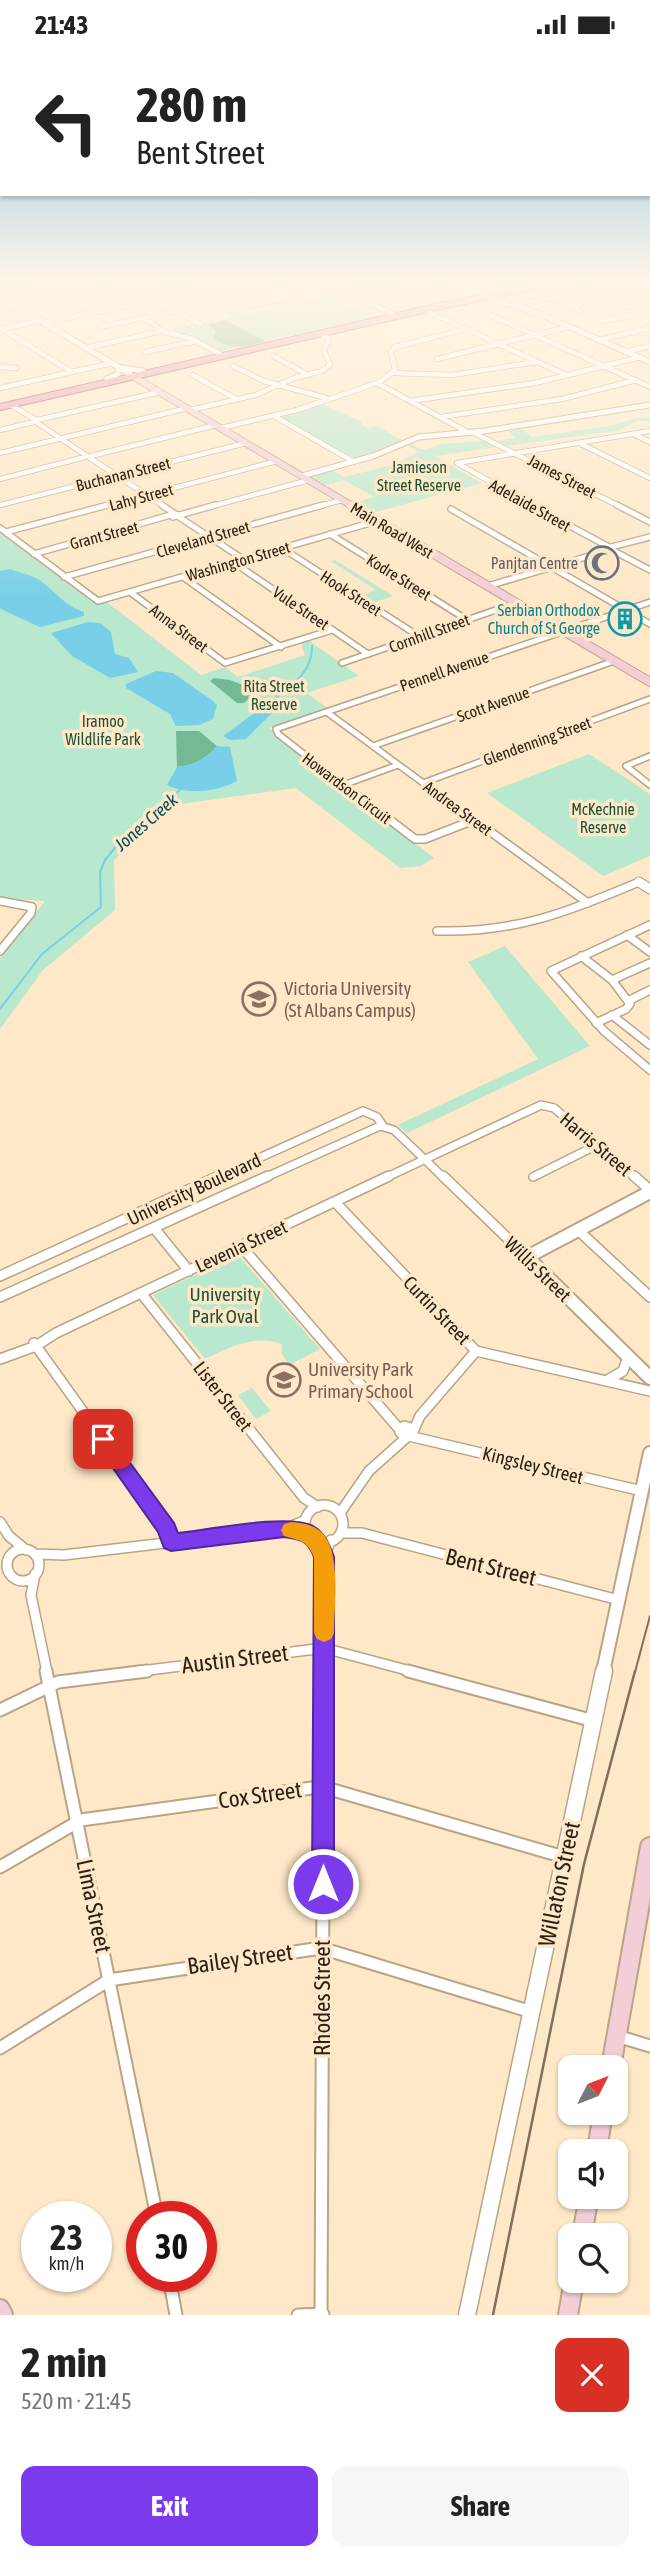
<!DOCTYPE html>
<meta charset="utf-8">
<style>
:root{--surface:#fff;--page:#f6f6f6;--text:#222;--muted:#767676;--accent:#7c3aed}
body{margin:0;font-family:"Asap Condensed",sans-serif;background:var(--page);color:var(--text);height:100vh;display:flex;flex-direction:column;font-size:26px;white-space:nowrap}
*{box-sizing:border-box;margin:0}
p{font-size:23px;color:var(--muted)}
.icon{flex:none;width:38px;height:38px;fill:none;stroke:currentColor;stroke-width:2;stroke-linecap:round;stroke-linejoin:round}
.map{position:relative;height:2266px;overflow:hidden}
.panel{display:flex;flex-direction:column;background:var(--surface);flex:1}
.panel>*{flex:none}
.guide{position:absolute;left:0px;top:0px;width:651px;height:147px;box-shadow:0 2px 5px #0004;background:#fff;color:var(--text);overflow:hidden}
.needle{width:46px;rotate:48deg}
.controls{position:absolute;left:558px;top:2006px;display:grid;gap:14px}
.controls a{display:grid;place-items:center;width:70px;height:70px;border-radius:14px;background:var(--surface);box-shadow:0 2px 5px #0004;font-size:35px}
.speed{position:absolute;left:21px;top:2152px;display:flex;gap:14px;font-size:35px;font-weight:700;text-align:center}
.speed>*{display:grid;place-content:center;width:91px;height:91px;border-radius:50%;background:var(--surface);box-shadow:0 2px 5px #0004;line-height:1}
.speed small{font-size:18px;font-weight:400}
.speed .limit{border:10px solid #d22;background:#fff;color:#111}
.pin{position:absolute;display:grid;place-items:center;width:60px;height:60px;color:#fff;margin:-30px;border-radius:14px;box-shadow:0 4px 10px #0006}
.me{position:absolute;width:77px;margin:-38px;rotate:0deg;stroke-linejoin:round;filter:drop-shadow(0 0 5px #0008)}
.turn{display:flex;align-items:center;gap:24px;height:147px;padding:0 21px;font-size:32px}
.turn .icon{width:91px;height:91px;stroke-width:2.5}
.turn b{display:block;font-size:49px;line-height:60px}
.round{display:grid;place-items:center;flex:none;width:74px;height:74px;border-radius:14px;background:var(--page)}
.summary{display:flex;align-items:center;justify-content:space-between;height:119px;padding:0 21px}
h1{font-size:42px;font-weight:700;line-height:52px}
.action{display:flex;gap:14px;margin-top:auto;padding:14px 21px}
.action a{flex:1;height:80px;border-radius:14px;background:var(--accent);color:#fff;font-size:28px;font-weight:700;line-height:80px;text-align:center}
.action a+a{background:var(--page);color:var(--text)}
.status{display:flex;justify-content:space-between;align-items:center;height:49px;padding:0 35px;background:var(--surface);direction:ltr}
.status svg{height:19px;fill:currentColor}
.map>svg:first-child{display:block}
.green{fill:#b8e8cd}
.forest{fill:#73ba94}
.water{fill:#79cfe8}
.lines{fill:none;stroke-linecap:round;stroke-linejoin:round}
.stream{stroke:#79cfe8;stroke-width:2}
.minor-far4-casing{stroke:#b9a485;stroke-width:6}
.minor-far3-casing{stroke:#b9a485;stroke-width:8}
.minor-far2-casing{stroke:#b9a485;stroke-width:10}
.minor-far1-casing{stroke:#b9a485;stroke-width:12}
.minor-casing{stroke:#b9a485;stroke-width:15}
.tertiary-far3-casing{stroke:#b9a485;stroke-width:7}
.tertiary-far2-casing{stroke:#b9a485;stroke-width:11}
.tertiary-far1-casing{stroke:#b9a485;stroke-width:16}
.tertiary-casing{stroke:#b9a485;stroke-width:19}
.secondary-far2-casing{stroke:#b9a485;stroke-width:8}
.secondary-far1-casing{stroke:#b9a485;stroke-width:10}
.secondary-casing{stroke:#b9a485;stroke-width:22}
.primary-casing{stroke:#9b4856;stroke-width:8}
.minor-far4{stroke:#fff;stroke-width:4.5}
.minor-far3{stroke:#fff;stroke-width:5}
.minor-far2{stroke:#fff;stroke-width:7}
.minor-far1{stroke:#fff;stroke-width:9}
.minor{stroke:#fff;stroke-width:11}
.tertiary-far3{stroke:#fff;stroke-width:5}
.tertiary-far2{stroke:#fff;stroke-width:9}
.tertiary-far1{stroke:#fff;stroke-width:12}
.tertiary{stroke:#fff;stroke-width:16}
.secondary-far2{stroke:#f3ced7;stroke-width:6}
.secondary-far1{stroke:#f3ced7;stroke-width:8}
.secondary{stroke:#f3ced7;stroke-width:18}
.primary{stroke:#e89daf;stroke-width:6}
.rail-far1{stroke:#7d705c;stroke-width:2}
.rail{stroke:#7d705c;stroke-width:2.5}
.route{fill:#7c3aed;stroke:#51269a;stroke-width:2}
.slow{fill:#f59e0b}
.labels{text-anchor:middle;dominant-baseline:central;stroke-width:7;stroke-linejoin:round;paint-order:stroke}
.far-park-label{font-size:16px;fill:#1b5238;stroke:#fee8c7}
.far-street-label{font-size:16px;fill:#2a2216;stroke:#fee8c7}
.far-worship-label{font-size:16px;fill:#5b616d;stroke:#fee8c7;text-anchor:end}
.far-culture-label{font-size:16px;fill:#0d838f;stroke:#fee8c7;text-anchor:end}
.far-water-label{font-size:18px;font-style:italic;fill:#005061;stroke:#fee8c7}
.education-label{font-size:19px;fill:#785e54;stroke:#fee8c7;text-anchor:start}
.street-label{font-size:19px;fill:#2a2216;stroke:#fee8c7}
.park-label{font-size:19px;fill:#1b5238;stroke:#fee8c7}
.near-street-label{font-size:23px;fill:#2a2216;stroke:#fee8c7}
</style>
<div class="status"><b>21:43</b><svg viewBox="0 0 49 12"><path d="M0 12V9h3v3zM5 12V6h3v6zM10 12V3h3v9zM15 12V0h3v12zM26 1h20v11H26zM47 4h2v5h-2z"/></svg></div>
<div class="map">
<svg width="650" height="2266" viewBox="0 0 650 2266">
<rect width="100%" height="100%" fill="#fee8c7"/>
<path class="green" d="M329,247L373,268L222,302L165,281L233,268L220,260H233L244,266L275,259L267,254L279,252L288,256Z
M320,354L362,373L361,375L368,379L377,377L402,391L355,410L281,368Z
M636,369H650V372H637L620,381L507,397L496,392L515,389L508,382L522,380L532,388L610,377Z
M484,392L498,398L434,407L482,434L372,464L355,454L374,448L344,431L325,436L310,427L331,421L344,428L388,417L419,403L405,395L408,393L423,401L441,395Z
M0,481L95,554L107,553L201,626L225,618L238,628L305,606L301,594L308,591L359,627L307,644L327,659L269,679L434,809L421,817L400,819L296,739L173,756L114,811L115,861L43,921L0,980V909L45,852L0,849Z
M335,511L393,547L373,554L361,547L376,541L331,512Z
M589,705L650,745V807L603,827L487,744Z
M505,897L590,997L407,1084L398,1076L538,1010L468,913Z
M238,1206L320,1300L289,1316L282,1305V1295C254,1285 230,1298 205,1310L153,1246Z
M252,1339L271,1362L256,1370L238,1346Z"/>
<path class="forest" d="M225,271L263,291L268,292C248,296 231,304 214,289L216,282L208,276Z
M214,629L230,631L258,642L244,654H237L210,632Z
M176,682H199L217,697C206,710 194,716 177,718Z"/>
<path class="water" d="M10,520C20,524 34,526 42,533C57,544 65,557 84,563V567L40,578L5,562L0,559V522Z
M88,573L100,574L111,583L115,605L129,609L138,623L110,629L72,607L51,584Z
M156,622L173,624L213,652L217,656L213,670L199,676L176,677L170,665L126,639V635Z
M257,662L272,664L246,690L230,691L223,687Z
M217,697L230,698L237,732C217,743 187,746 167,736L177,718C194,716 206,710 217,697Z"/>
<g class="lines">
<path class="stream" d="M261,661C282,641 313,629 312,597
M0,960L42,905L101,858L100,823L105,811L123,789L180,741"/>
<defs>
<path id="minor-far4" d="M150,233L156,237
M305,233L339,241L394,265
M639,234L648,243
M465,237L479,233
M39,240L63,254
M115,242L128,233
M588,243L612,255L650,260
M278,244L267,240L287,248
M393,245L382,242L388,241L399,248
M0,248C49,238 93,233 140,253
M549,249L581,262
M369,255L424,241L410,233
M515,256L641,233
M227,259L225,251L236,247
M477,260L650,338
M425,261L566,326
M175,262L200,275
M145,269L162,282L192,290L220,305
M602,272L627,267L636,259
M43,274L238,233
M100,278L186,260L243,258L304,244L321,237
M0,279L72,323
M1,280L40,272
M599,291L650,279
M86,299L162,282
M145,303L196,292
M626,303L650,297
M273,307L308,326
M437,310L568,278
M233,317L264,332L326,349
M0,318L16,319
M393,324L452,326L536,313
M193,326L236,350
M377,334L469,384
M0,339L112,314
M410,352L535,334L637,309
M11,356L36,371
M190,361L256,346L294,329L322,322L330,316L324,301L329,290L321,285
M274,367L354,413
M441,368L562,350L636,331
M37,371L160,343
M36,373L87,407
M221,379L297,361L380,333L395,321L391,303L395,298L466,280
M0,381L34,373
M474,384L621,458
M635,386L650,393
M581,395L650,429
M0,404L188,359
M91,407L216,376
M90,409L165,458
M457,414L650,382
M457,414L535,458
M0,430L85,408
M0,456L246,394
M101,458L277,412
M209,458L309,431
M316,458L342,451"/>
<path id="minor-far3" d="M162,456L175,465
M531,456L609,498
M617,456L650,473
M451,460L650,575
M180,466L215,456
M179,468L243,510
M0,479L98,552L377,472
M6,483L108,456
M330,485L469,572
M611,498L650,488
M282,499L420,588
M612,501L650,521
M34,505L174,465L180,466L173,468
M233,513L368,605
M64,528L323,456
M183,528L281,598
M488,537L609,501
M130,543L225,614L332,581
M342,614L516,554
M328,664L445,750
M373,697L614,612
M650,707L626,717L650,736
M423,734L650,650
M346,735L398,716
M362,750L278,685L276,680L650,553"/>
<path id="minor-far2" d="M360,748L415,790H425L474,771
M443,748L588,854
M0,852L32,858L31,864L0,902
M650,876L551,922L604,982L650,1021
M437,882C516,884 568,863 639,833
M627,886L650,903
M581,907L612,931L630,955L626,960L596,974
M612,931L650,914
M628,952L650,941
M612,966L650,996
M533,1128L597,1096
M215,1129L363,1062L377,1068L383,1077
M264,1129L380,1077L394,1081L444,1129
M385,1129L541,1056L554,1059L636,1129"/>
<path id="minor-far1" d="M443,1127L527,1208
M634,1127L650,1141
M335,1153L476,1302L650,1342
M154,1179L189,1222
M579,1182L650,1248
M241,1197L400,1381
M0,1227L219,1127
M141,1244L304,1449L318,1458
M0,1248L268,1127
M34,1294L167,1480L171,1493
M0,1310L36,1297L56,1284L389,1127
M606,1332L623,1322L628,1308
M413,1380L404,1377L400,1383L404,1387L412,1385L420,1367L476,1302
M409,1387L642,1442
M305 1475a19 19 0 1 1 38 0a19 19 0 1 1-38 0Z
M340,1464L369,1422L407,1388
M0,1473L9,1487L26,1501
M342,1484H362L619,1551
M7 1516a16 16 0 1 1 32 0a16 16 0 1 1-32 0Z
M36,1505L64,1506L284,1480L304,1472
M35,1525L31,1546L47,1623
M133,1623L324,1599L414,1623
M324,1623V1508L331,1491"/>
<path id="minor" d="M46,1622L157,2168
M408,1622L594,1672
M0,1661L58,1633L147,1622
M0,1818L81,1771L312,1739L333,1741L564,1808
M617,1987L650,1997
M0,1999L109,1931L321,1899L532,1963
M169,2228L176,2266
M321,2265L324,1622
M298,2266L323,2265"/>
<path id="tertiary-far3" d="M457,233L495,250L540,265L650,313
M0,248L130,325
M124,319L143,322
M107,330L118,325L119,318
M302,427L373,407L419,388L484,382L650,356"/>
<path id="tertiary-far2" d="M639,833L650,840"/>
<path id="tertiary-far1" d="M650,1143L527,1208L650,1329
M603,1623L650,1404"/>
<path id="tertiary" d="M467,2266L604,1622"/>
<path id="secondary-far2" d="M134,328L354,458"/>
<path id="secondary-far1" d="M351,456L650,633"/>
<path id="secondary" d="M611,2018L650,1798
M597,2102L603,2063
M582,2186L589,2147
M0,2260L3,2266
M568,2266L574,2231"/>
<path id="primary" d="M0,358L436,258L559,233"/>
</defs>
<use href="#minor-far4" class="minor-far4-casing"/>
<use href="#minor-far3" class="minor-far3-casing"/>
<use href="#minor-far2" class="minor-far2-casing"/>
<use href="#minor-far1" class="minor-far1-casing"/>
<use href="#minor" class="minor-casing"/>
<use href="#tertiary-far3" class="tertiary-far3-casing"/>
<use href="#tertiary-far2" class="tertiary-far2-casing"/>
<use href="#tertiary-far1" class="tertiary-far1-casing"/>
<use href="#tertiary" class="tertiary-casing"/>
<use href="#secondary-far2" class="secondary-far2-casing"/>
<use href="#secondary-far1" class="secondary-far1-casing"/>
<use href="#secondary" class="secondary-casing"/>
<use href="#primary" class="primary-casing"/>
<use href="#minor-far4" class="minor-far4"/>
<use href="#minor-far3" class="minor-far3"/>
<use href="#minor-far2" class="minor-far2"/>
<use href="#minor-far1" class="minor-far1"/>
<use href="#minor" class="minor"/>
<use href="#tertiary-far3" class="tertiary-far3"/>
<use href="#tertiary-far2" class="tertiary-far2"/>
<use href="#tertiary-far1" class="tertiary-far1"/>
<use href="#tertiary" class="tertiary"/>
<use href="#secondary-far2" class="secondary-far2"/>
<use href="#secondary-far1" class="secondary-far1"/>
<use href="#secondary" class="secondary"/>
<use href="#primary" class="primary"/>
<path class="rail-far1" d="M635,1623L650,1567"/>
<path class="rail" d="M493,2266L584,1815L635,1622"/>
</g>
<linearGradient id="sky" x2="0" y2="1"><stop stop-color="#7bbfe8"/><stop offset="0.42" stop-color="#fff5e6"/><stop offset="1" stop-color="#fff5e6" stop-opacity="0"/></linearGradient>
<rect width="650" height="551" fill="url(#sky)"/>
<path class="route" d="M103,1383L109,1385L174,1474L178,1484C208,1481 288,1464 313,1477C325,1484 329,1495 334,1508V1835L331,1842L323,1846L315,1842L312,1835L314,1508C308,1492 301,1490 284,1488L171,1502L164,1499L158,1483L96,1395L94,1390L96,1385Z"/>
<path class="slow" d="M291,1473C302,1474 312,1475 321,1483C342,1501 334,1558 334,1584L331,1590L324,1593L317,1590L314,1584V1508C307,1491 300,1492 284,1487L281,1481L284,1475Z"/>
<defs>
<symbol id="mosque-ring" viewBox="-11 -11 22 22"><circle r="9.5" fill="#fee8c7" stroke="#6b7280" stroke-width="1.5"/><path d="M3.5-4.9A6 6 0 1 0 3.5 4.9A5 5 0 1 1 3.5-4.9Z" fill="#6b7280"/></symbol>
<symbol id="building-ring" viewBox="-11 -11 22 22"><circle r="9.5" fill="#fee8c7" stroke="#0f9aa8" stroke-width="1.5"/><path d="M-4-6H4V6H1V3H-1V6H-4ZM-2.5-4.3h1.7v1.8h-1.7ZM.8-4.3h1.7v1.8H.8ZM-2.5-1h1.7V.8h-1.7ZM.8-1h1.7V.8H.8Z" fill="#0f9aa8"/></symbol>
<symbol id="university-ring" viewBox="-11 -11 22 22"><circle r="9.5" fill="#fee8c7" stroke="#8d6e63" stroke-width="1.5"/><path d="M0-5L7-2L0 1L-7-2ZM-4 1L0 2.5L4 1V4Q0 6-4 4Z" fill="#8d6e63"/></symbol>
<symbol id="school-ring" viewBox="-11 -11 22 22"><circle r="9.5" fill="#fee8c7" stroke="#8d6e63" stroke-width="1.5"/><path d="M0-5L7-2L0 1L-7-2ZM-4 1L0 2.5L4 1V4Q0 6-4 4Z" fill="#8d6e63"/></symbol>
</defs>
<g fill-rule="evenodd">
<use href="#mosque-ring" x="583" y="495" width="38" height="38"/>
<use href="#building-ring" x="606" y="551" width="38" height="38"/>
<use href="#university-ring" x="240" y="931" width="38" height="38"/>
<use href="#school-ring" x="265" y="1312" width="38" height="38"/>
</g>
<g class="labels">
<g class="far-park-label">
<text x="419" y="418">Jamieson<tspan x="419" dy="18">Street Reserve</tspan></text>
<text x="274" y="637">Rita Street<tspan x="274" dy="18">Reserve</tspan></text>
<text x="103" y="672">Iramoo<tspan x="103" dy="18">Wildlife Park</tspan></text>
<text x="603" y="760">McKechnie<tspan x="603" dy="18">Reserve</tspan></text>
</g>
<g class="far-street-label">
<text transform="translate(123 425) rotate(-14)">Buchanan Street</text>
<text transform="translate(562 427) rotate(28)">James Street</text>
<text transform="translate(141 448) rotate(-15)">Lahy Street</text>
<text transform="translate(530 456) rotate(29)">Adelaide Street</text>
<text transform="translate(392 481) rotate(31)">Main Road West</text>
<text transform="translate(104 486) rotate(-15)">Grant Street</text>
<text transform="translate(203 490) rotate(-16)">Cleveland Street</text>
<text transform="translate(238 512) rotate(-16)">Washington Street</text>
<text transform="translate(399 528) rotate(32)">Kodre Street</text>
<text transform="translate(351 544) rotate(33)">Hook Street</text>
<text transform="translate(301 559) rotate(34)">Vule Street</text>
<text transform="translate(179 579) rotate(37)">Anna Street</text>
<text transform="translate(429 584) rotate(-20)">Cornhill Street</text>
<text transform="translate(444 622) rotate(-19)">Pennell Avenue</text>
<text transform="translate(493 655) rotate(-20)">Scott Avenue</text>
<text transform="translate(537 692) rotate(-20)">Glendenning Street</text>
<text transform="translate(347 739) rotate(37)">Howardson Circuit</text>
<text transform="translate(458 759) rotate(36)">Andrea Street</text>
</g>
<g class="far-worship-label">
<text x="578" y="514">Panjtan Centre</text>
</g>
<g class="far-culture-label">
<text x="600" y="561">Serbian Orthodox<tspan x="600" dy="18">Church of St George</tspan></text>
</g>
<g class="far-water-label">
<text transform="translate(146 773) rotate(-41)">Jones Creek</text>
</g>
<g class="education-label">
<text x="284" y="939">Victoria University<tspan x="284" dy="22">(St Albans Campus)</tspan></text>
<text x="308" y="1320">University Park<tspan x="308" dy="22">Primary School</tspan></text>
</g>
<g class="street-label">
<text transform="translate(596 1095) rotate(40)">Harris Street</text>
<text transform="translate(194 1140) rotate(-25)">University Boulevard</text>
<text transform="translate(241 1197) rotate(-25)">Levenia Street</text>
<text transform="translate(538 1220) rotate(44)">Willis Street</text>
<text transform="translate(437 1261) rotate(46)">Curtin Street</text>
<text transform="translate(223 1347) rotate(52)">Lister Street</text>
<text transform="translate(533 1416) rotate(14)">Kingsley Street</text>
</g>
<g class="park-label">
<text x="225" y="1245">University<tspan x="225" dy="22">Park Oval</tspan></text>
</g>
<g class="near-street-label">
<text transform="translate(491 1518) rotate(14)">Bent Street</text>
<text transform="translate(235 1610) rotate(-7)">Austin Street</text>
<text transform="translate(260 1746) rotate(-8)">Cox Street</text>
<text transform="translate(559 1835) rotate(-78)">Willaton Street</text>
<text transform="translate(94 1857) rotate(78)">Lima Street</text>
<text transform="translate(240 1910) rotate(-8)">Bailey Street</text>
<text transform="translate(322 1949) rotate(-90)">Rhodes Street</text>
</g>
</g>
</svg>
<div class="controls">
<a><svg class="needle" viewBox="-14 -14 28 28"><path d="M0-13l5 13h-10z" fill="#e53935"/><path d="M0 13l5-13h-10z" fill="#767676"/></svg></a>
<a><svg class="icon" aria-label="sound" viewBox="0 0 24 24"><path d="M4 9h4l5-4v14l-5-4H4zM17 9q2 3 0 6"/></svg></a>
<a><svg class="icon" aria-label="search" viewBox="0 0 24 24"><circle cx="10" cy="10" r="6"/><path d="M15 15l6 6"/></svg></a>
</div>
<div class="speed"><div>23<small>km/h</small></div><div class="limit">30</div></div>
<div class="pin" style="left:103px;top:1390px;background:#d93025"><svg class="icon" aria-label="arrive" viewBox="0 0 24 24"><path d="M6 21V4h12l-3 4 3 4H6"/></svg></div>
<svg class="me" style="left:323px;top:1835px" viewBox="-20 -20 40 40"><circle r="17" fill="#7c3aed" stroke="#fff" stroke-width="3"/><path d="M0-11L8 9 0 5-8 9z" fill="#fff"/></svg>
<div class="guide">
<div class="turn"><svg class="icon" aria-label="left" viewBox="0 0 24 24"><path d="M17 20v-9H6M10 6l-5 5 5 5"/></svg><div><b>280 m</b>Bent Street</div></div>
</div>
</div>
<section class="panel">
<div class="summary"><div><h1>2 min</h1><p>520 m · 21:45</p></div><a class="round" style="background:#d93025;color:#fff"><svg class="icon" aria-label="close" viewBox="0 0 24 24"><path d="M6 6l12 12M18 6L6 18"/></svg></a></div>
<div class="action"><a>Exit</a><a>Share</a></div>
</section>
